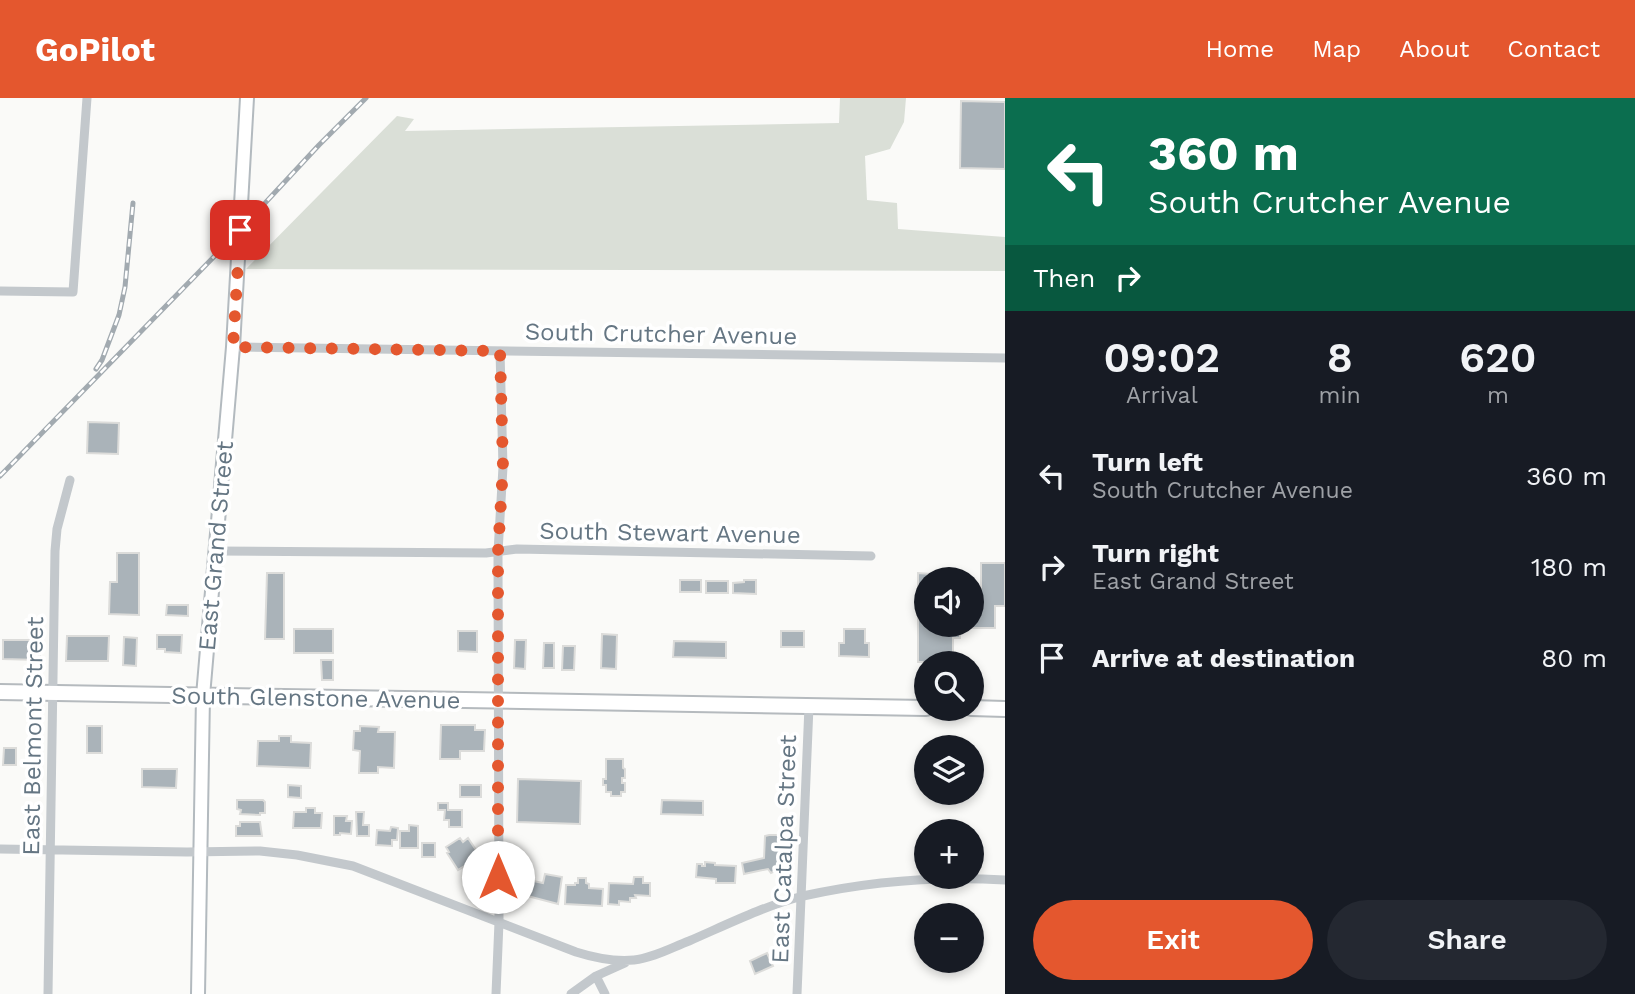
<!DOCTYPE html>
<meta charset="utf-8">
<style>
:root{--surface:#171b24;--page:#242831;--text:#f1f3f6;--muted:#9ea1a6;--accent:#e4572e}
body{margin:0;font-family:"Work Sans",sans-serif;background:var(--page);color:var(--text);height:100vh;display:flex;flex-direction:column;font-size:26px;white-space:nowrap}
*{box-sizing:border-box;margin:0}
p{font-size:23px;color:var(--muted)}
.icon{flex:none;width:38px;height:38px;fill:none;stroke:currentColor;stroke-width:2;stroke-linecap:round;stroke-linejoin:round}
.map{position:relative;flex:1;overflow:hidden}
.side{display:flex;flex-direction:column;background:var(--surface);width:630px}
.side>*{flex:none}
.banner{background:#0b6e4f;color:#fff;overflow:hidden}
.buttons{position:absolute;left:914px;top:469px;display:grid;gap:14px}
.buttons a{display:grid;place-items:center;width:70px;height:70px;border-radius:50%;background:var(--surface);box-shadow:0 4px 10px #0003;font-size:35px}
.pin{position:absolute;display:grid;place-items:center;width:60px;height:60px;color:#fff;margin:-30px;border-radius:14px;box-shadow:0 4px 10px #0006}
.me{position:absolute;width:77px;margin:-38px;rotate:0deg;stroke-linejoin:round;filter:drop-shadow(0 0 5px #0008)}
.turn{display:flex;align-items:center;gap:24px;height:147px;padding:0 28px;font-size:32px}
.turn .icon{width:91px;height:91px;stroke-width:2.5}
.turn b{display:block;font-size:49px;line-height:60px}
.then{display:flex;align-items:center;height:66px;padding:0 28px;background:#0003;gap:14px;font-size:26px}
.eta{display:flex;justify-content:space-evenly;align-items:center;height:119px;text-align:center}
.eta b{font-size:42px;font-weight:600;line-height:49px}
.button{display:flex;gap:14px;margin-top:auto;padding:14px 28px}
.button a{flex:1;height:80px;border-radius:42px;background:var(--accent);color:#fff;font-size:28px;font-weight:600;line-height:80px;text-align:center}
.button a+a{background:var(--page);color:var(--text)}
ul{padding:0;list-style:none}
li{display:flex;align-items:center;gap:21px;height:91px;padding:0 28px}
li div{flex:1}
li b{display:block;font-size:26px}
li em{font-style:normal}
header{display:flex;align-items:center;gap:42px;box-sizing:border-box;height:98px;padding:0 35px;background:var(--accent);color:#fff}
header strong{font-size:33px}
nav{display:flex;gap:38px;margin-inline-start:auto;font-size:24px}
main{display:flex;flex:1;min-height:0}
.map>svg:first-child{display:block}
.green{fill:#dadfd7}
.building{fill:#aab3b9;stroke:#dcdcda;stroke-width:2}
.lines{fill:none;stroke-linecap:round;stroke-linejoin:round}
.secondary-casing{stroke:#b3babf;stroke-width:16}
.primary-casing{stroke:#b5babe;stroke-width:18}
.street{stroke:#c3c8cc;stroke-width:9}
.secondary{stroke:#fff;stroke-width:12}
.primary{stroke:#fff;stroke-width:14}
.rail-casing{stroke:#a2aab0;stroke-width:5}
.rail{stroke:#fff;stroke-width:2.5;stroke-dasharray:8;stroke-linecap:butt}
.route{stroke:#e4572e;stroke-width:12;stroke-dasharray:0 21.6}
.labels{text-anchor:middle;dominant-baseline:central;stroke-width:7;stroke-linejoin:round;paint-order:stroke}
.street-label{font-size:24px;fill:#657683;stroke:#fff}
</style>
<header>
<strong>GoPilot</strong>
<nav><a>Home</a><a>Map</a><a>About</a><a>Contact</a></nav>
</header>
<main>
<div class="map">
<svg width="1005" height="896" viewBox="0 0 1005 896">
<rect width="100%" height="100%" fill="#fafaf8"/>
<path class="green" d="M840,0H906L904,24L890,51L865,58L867,102L897,105L898,131L1005,139V173L246,171L397,18L414,21L405,33L839,25Z"/>
<path class="building" d="M961,3L1005,4V71L960,70Z
M88,324L119,325L118,356L87,355Z
M117,455H139V517L109,516L110,484H117Z
M981,465H1005V508H995V530H960V540H953V564H918V475L931,476V481H926V527H971V507H981Z
M267,475H284V541H265Z
M680,482H701V494H680Z
M744,482H756V496L733,495V485L744,484Z
M706,483H728V495H706Z
M167,507H188V518L166,517Z
M294,531H333V555H294Z
M844,531H865V545H869V559L839,558V545H844Z
M458,533H477V554L458,553Z
M781,533H804V549H781Z
M602,536L617,537L616,571L601,570Z
M157,537H182L181,555L165,554V551H157Z
M67,538H109L108,563H66Z
M124,539L137,540L136,568L123,567Z
M3,542H40V562L3,561Z
M515,542H526L525,571L514,570Z
M674,543L726,544V560L673,559Z
M544,545H554V570H543Z
M563,548H575L574,572H562Z
M321,562H333V582H322Z
M441,627H475V632H485L484,653H460V661H440Z
M87,628H102V655H87Z
M360,628L379,629L378,634H395L394,670L378,669V675H359L360,653L353,652L354,633H360Z
M279,638H291V644L311,645L310,670L257,668L258,643H279Z
M4,650H16V667H3Z
M606,661H623V670L625,671V680H622V685H625V694H621V698H611V694H606V687H603V681H606Z
M142,671H177L176,690L142,689Z
M518,681L581,683L580,726L517,724Z
M288,687L301,688V700L288,699Z
M460,687H481V699H460Z
M237,702H263L265,704V715H260V717L240,716L241,712L237,711Z
M662,702L703,703V717L661,716Z
M438,705H448V712H462V729H449V722H444L445,712H438Z
M306,710H315V715H322L321,730H293L294,714H306Z
M356,714H364L363,727H369V738H357Z
M334,718H347L346,723H352L351,736L340,735V737H334Z
M240,724H260L262,738H236V728H240Z
M409,727L418,728V750H400V733H409Z
M391,729L398,730L397,742H392V748L376,747L377,732L390,733Z
M769,737H780L779,771L771,775L768,771L744,776L742,765L764,760L765,738Z
M460,740L463,744L468,740L480,758L458,772L447,755L449,754L446,749Z
M422,745H435V759H422Z
M705,764L715,765V767L736,768L735,785H716V781L696,779L697,766H702V768H705Z
M545,776L562,779L558,806L516,795L519,780L543,785Z
M634,779H643V785H650V798L635,797L636,800H630V804L619,803V807L608,806L609,785L633,786Z
M578,780H586V785L589,786V790L603,791L602,808L565,806L566,787H575V785H578Z
M767,855L773,868L755,876L750,863Z"/>
<g class="lines">
<defs>
<path id="secondary" d="M198,896L203,598L233,249L247,0"/>
<path id="primary" d="M0,594L926,610
M971,610L1005,611"/>
</defs>
<use href="#secondary" class="secondary-casing"/>
<use href="#primary" class="primary-casing"/>
<path class="street" d="M0,193L73,194L87,0
M233,249L1005,260
M216,453L486,455L517,451L871,458
M0,751L187,754L260,753L297,757L353,768L576,854C595,860 614,864 634,862C653,860 671,850 689,843C726,827 764,808 803,798C870,783 937,778 1005,782
M596,878L605,896
M48,896L55,453L57,431L70,382
M496,896L499,824L498,454L503,369L500,253
M571,896L596,878L625,865
M797,896L809,608"/>
<use href="#secondary" class="secondary"/>
<use href="#primary" class="primary"/>
<defs>
<path id="rail" d="M96,271L102,262L119,217L125,189L133,105
M0,378L240,132L319,47L366,0"/>
</defs>
<use href="#rail" class="rail-casing"/>
<use href="#rail" class="rail"/>
</g>
<g class="lines">
<path class="route" d="M240,132L233,249L500,253L503,369L498,454V779"/>
</g>
<g class="labels">
<g class="street-label">
<text transform="translate(661 236) rotate(1)">South Crutcher Avenue</text>
<text transform="translate(670 435) rotate(1)">South Stewart Avenue</text>
<text transform="translate(216 448) rotate(-85)">East Grand Street</text>
<text transform="translate(316 600) rotate(1)">South Glenstone Avenue</text>
<text transform="translate(33 638) rotate(-89)">East Belmont Street</text>
<text transform="translate(784 751) rotate(-88)">East Catalpa Street</text>
</g>
</g>
</svg>
<div class="buttons">
<a><svg class="icon" aria-label="sound" viewBox="0 0 24 24"><path d="M4 9h4l5-4v14l-5-4H4zM17 9q2 3 0 6"/></svg></a>
<a><svg class="icon" aria-label="search" viewBox="0 0 24 24"><circle cx="10" cy="10" r="6"/><path d="M15 15l6 6"/></svg></a>
<a><svg class="icon" aria-label="layers" viewBox="0 0 24 24"><path d="M12 4l9 5-9 5-9-5zM3 14l9 5 9-5"/></svg></a>
<a>+</a>
<a>−</a>
</div>
<div class="pin" style="left:240px;top:132px;background:#d93025"><svg class="icon" aria-label="arrive" viewBox="0 0 24 24"><path d="M6 21V4h12l-3 4 3 4H6"/></svg></div>
<svg class="me" style="left:498px;top:779px" viewBox="-20 -20 40 40"><circle r="19" fill="#fff"/><path d="M0-13L10 11 0 6-10 11z" fill="#e4572e"/></svg>
</div>
<section class="side">
<div class="banner">
<div class="turn"><svg class="icon" aria-label="left" viewBox="0 0 24 24"><path d="M17 20v-9H6M10 6l-5 5 5 5"/></svg><div><b>360 m</b>South Crutcher Avenue</div></div>
<div class="then">Then<svg class="icon" aria-label="right" viewBox="0 0 24 24"><path d="M7 20v-9h11M14 6l5 5-5 5"/></svg></div>
</div>
<div class="eta">
<div><b>09:02</b><p>Arrival</p></div>
<div><b>8</b><p>min</p></div>
<div><b>620</b><p>m</p></div>
</div>
<ul>
<li><svg class="icon" aria-label="left" viewBox="0 0 24 24"><path d="M17 20v-9H6M10 6l-5 5 5 5"/></svg><div><b>Turn left</b><p>South Crutcher Avenue</p></div><em>360 m</em></li>
<li><svg class="icon" aria-label="right" viewBox="0 0 24 24"><path d="M7 20v-9h11M14 6l5 5-5 5"/></svg><div><b>Turn right</b><p>East Grand Street</p></div><em>180 m</em></li>
<li><svg class="icon" aria-label="arrive" viewBox="0 0 24 24"><path d="M6 21V4h12l-3 4 3 4H6"/></svg><div><b>Arrive at destination</b></div><em>80 m</em></li>
</ul>
<div class="button"><a>Exit</a><a>Share</a></div>
</section>
</main>
